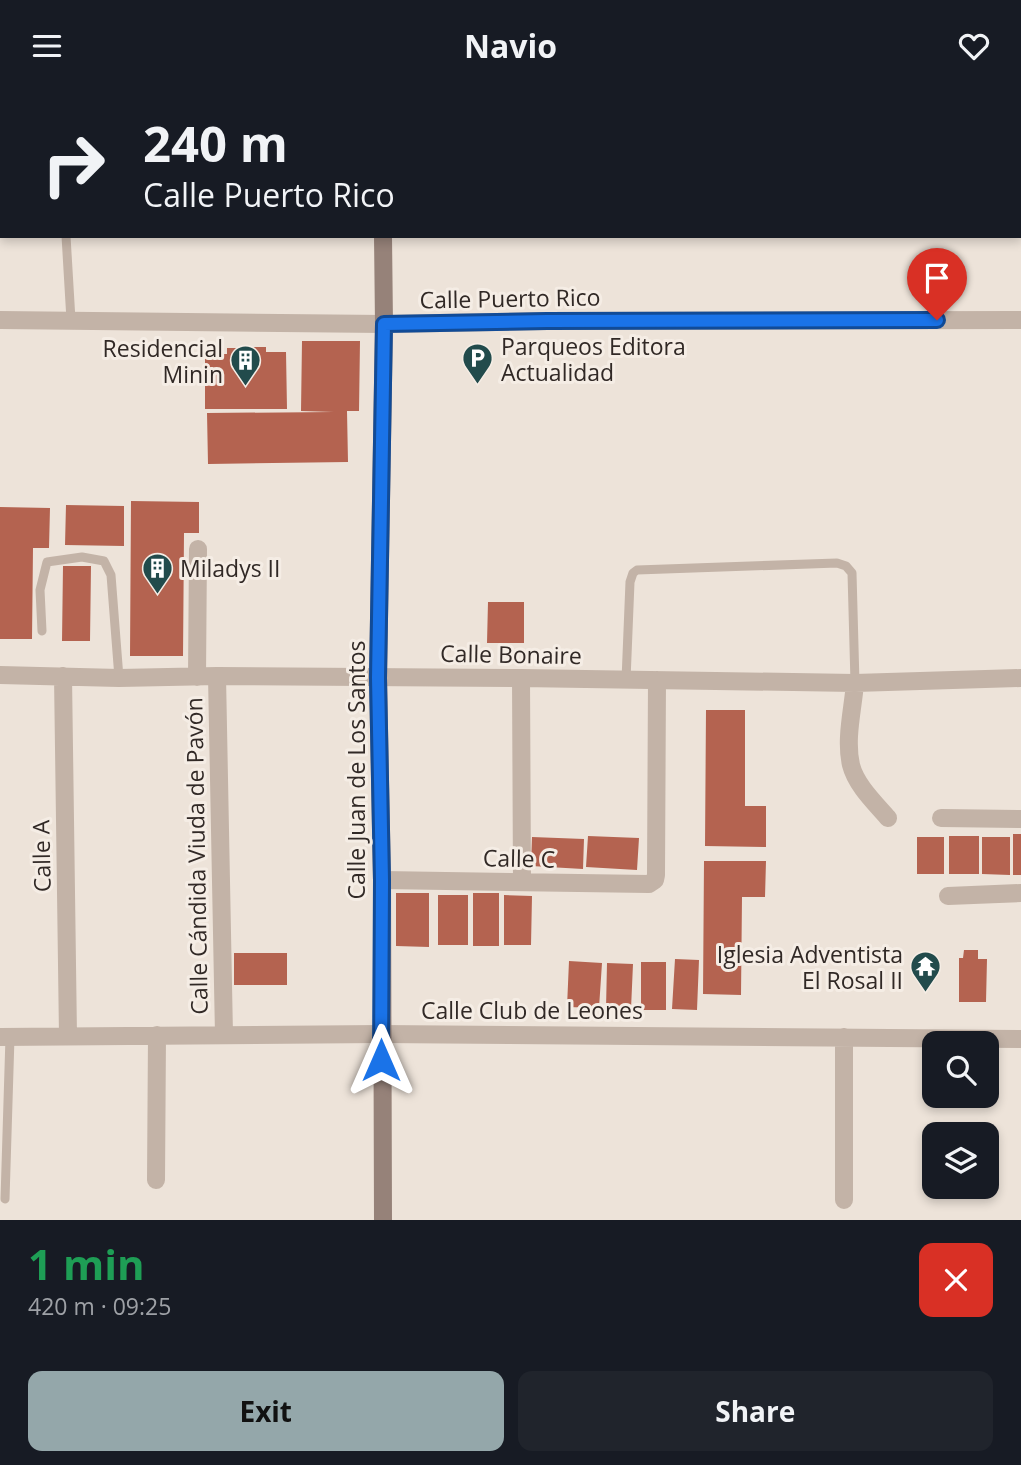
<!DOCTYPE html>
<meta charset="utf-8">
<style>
:root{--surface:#171b24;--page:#20242c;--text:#f1f3f6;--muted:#9ea1a6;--accent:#94a7aa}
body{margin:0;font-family:"Open Sans",sans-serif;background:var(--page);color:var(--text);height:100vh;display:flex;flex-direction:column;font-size:26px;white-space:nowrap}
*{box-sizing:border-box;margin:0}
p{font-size:23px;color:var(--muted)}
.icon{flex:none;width:38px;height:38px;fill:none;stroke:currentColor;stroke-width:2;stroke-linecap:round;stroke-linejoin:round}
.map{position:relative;height:1129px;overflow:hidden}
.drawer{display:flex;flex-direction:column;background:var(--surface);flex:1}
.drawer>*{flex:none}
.hud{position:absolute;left:0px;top:0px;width:1022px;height:147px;box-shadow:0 4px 10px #0003;background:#171b24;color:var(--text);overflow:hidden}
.buttons{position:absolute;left:922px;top:940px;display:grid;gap:14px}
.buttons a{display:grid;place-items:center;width:77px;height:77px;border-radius:14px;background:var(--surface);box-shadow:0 4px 10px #0003;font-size:35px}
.pin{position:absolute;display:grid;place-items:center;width:60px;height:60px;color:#fff;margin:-72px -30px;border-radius:50% 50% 50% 0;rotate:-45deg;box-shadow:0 0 7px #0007}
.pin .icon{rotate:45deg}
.me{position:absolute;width:77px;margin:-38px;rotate:0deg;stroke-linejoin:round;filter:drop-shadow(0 0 5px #0008)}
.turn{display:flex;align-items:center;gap:24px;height:147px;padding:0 28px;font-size:32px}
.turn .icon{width:91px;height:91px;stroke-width:2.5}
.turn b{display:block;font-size:49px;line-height:60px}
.round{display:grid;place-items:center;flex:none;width:74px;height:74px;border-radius:14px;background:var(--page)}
.headline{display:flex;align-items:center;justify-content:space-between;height:119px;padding:0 28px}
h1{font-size:42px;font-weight:700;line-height:52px;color:#1e9e55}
.cta{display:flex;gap:14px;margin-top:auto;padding:14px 28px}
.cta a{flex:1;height:80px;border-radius:14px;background:var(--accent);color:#111;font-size:28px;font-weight:700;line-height:80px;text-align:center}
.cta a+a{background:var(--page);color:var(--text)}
header{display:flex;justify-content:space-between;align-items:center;height:91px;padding:0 28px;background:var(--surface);font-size:32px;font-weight:700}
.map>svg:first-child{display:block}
.building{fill:#b46350}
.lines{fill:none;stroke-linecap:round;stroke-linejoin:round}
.lane{stroke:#c3b3a7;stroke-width:9}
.street{stroke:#c3b3a7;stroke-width:18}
.secondary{stroke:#968279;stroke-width:18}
.route-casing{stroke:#114b97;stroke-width:18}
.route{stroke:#1a73e8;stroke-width:12}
.labels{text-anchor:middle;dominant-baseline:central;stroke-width:6;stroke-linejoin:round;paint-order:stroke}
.street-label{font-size:23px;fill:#312926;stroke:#f5ede5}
.poi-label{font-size:23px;fill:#312926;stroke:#f5ede5;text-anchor:start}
</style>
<header><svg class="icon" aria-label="menu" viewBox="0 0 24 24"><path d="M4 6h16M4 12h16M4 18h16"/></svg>Navio<svg class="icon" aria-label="heart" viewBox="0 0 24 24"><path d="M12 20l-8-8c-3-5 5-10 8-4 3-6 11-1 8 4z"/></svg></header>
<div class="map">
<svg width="1021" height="1129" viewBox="0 0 1021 1129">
<rect width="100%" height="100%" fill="#ede3d9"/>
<path class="building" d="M302,250H360L359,320H347L348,371L208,373L207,322L334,321L301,320Z
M252,256H266V261H286L287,318H205V263H227V257H239V276H252Z
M131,410L199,411V442H184L183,565H130Z
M66,414L124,415V455L65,454Z
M0,416L50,417L49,457H33L32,548H0Z
M63,475H91L90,550H62Z
M488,511H524V552H487Z
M706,619H745V715H766V756L705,755Z
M1013,743H1021V784H1013Z
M588,745L639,747L637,779L586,776Z
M949,745H979V783H949Z
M532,746L584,748L583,778L531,775Z
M917,746H944V783H917Z
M982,746H1010V784L982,783Z
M704,770H766L765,806H742L741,904L703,903Z
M396,802H429V856L396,855Z
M473,802H499V855H473Z
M438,804H468V854H438Z
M504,804L532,805L531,854H504Z
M964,859H978V868H987L986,911H959V867H963Z
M234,862H287V894H234Z
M675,868L699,869L697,919L672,918Z
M569,870L602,872L599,917L567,916Z
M641,871H666V919H641Z
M607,872L633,873L631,918H606Z"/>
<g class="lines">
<path class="lane" d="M0,97L2,98
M66,145L71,229
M42,540L40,499L47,471L82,466L104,470L111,484L119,587
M626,589L630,491L633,482L637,479L837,472L846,475L852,482L855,592
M5,1108L10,946"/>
<path class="street" d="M199,0V2
M966,0V2
M0,229L384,233L547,230L1021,229
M0,584L119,587L217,585L521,587L855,592L1021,587
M63,585L68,945
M217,585L224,944
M197,586L198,458
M521,587L522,791
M855,592C853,618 845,648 851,674C856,694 875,712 888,727
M941,727L1021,728
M382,789L649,793L655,789L656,784L657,589
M948,805L1021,802
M0,946L381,943L1021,948
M156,1089L157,944
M844,1109V946"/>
<path class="secondary" d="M384,2V0
M383,145L384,233L378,587L382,789L383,1129"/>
</g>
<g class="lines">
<defs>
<path id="route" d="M381,969L382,789L378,587L384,233L547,230L937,229"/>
</defs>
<use href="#route" class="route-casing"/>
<use href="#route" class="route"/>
</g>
<defs>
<symbol id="parking-pin" viewBox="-11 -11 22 30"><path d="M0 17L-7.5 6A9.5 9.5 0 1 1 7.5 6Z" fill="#224b4c" stroke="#f5ede5"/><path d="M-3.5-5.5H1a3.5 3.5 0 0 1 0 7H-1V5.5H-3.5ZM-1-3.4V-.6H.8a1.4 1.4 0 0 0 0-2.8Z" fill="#fff"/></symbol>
<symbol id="building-pin" viewBox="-11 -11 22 30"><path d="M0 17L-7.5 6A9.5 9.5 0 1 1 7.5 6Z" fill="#224b4c" stroke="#f5ede5"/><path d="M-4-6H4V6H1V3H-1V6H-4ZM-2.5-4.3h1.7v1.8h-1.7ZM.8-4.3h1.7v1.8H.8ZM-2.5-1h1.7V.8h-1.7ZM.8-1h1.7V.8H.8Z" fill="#fff"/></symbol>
<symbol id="temple-pin" viewBox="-11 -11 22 30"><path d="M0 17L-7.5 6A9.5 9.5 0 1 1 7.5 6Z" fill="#224b4c" stroke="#f5ede5"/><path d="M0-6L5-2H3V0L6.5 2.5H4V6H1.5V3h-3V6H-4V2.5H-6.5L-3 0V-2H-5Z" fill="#fff"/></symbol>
</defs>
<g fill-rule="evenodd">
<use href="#parking-pin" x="460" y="250" width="35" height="47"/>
<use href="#building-pin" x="228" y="252" width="35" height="47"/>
<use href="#building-pin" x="140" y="460" width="35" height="47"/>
<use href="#temple-pin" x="908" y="858" width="35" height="47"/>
</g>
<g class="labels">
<g class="street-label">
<text transform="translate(510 207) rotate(-1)">Calle Puerto Rico</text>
<text transform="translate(511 563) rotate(1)">Calle Bonaire</text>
<text transform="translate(356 679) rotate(-90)">Calle Juan de Los Santos</text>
<text transform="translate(41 765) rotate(-91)">Calle A</text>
<text transform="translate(196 765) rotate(-91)">Calle Cándida Viuda de Pavón</text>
<text transform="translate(519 767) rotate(1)">Calle C</text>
<text x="532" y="919">Calle Club de Leones</text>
</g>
<g class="poi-label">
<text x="501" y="255">Parqueos Editora<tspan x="501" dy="26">Actualidad</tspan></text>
<text x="223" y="257" text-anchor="end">Residencial<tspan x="223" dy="26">Minin</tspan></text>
<text x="180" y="477">Miladys II</text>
<text x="903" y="863" text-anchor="end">Iglesia Adventista<tspan x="903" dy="26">El Rosal II</tspan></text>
</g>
</g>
</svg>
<div class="buttons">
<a><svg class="icon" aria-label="search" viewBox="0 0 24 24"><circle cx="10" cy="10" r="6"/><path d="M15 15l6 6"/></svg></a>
<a><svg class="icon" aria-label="layers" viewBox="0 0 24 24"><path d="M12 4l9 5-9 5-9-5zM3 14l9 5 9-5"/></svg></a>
</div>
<div class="pin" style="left:937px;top:229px;background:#d93025"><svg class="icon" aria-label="arrive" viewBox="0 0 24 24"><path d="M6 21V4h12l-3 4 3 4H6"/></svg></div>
<svg class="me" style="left:381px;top:969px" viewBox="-20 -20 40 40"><path d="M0-17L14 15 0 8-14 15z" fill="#1a73e8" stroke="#fff" stroke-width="4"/></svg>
<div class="hud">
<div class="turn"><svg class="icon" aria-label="right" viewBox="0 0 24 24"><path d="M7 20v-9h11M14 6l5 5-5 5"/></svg><div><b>240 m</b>Calle Puerto Rico</div></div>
</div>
</div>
<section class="drawer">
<div class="headline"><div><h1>1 min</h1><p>420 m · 09:25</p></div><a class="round" style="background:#d93025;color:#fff"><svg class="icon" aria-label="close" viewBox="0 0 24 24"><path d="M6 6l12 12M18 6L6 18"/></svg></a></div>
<div class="cta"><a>Exit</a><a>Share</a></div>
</section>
